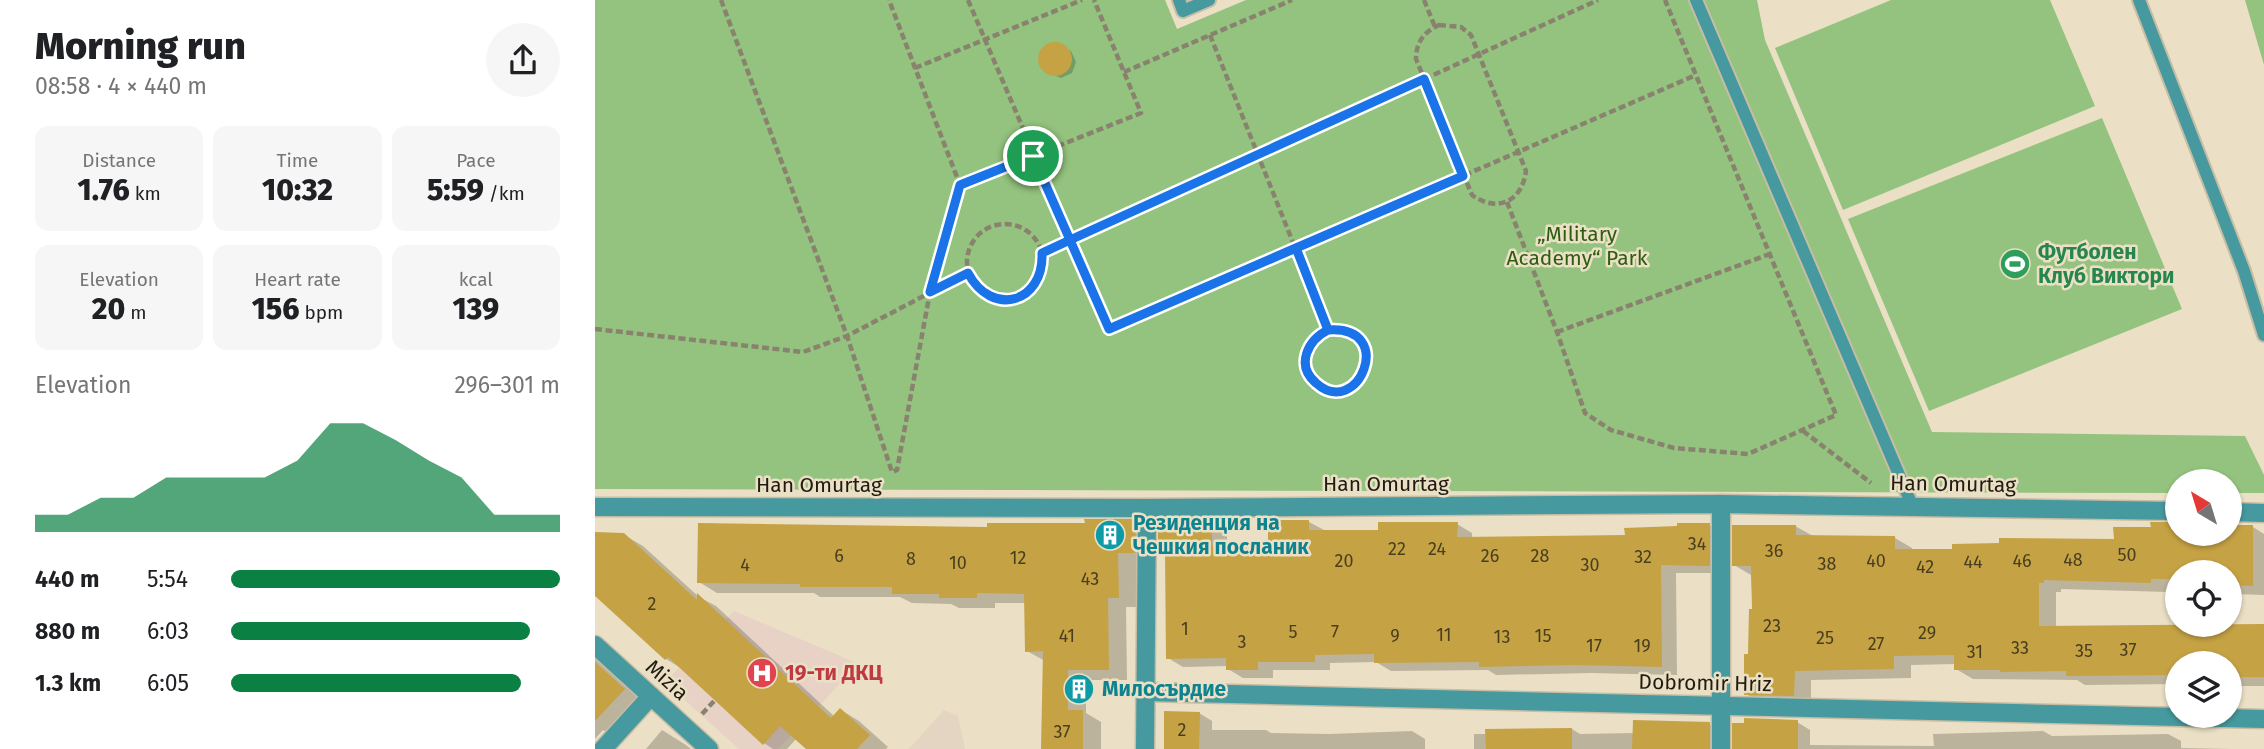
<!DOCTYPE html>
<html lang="en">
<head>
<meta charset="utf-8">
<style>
  body { margin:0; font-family:"Fira Sans",sans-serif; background:#f6f6f6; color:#202124; height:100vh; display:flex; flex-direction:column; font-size:26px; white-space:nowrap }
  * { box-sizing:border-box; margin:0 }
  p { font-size:23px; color:#757577 }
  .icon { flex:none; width:38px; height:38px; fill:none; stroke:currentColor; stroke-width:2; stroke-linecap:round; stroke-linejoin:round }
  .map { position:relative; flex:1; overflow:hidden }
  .drawer { display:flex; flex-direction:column; background:#fff; width:595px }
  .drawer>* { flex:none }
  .needle { width:46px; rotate:322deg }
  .controls { position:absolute; left:1570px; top:469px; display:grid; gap:14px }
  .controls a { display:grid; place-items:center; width:77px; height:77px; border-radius:50%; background:#fff; box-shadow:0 2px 5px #0004; font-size:35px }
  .pin { position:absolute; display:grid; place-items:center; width:60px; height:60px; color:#fff; margin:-30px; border:4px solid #fff; border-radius:50%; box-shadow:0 2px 7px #0007 }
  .round { display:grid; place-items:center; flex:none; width:74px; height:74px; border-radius:37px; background:#f6f6f6 }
  .overview { display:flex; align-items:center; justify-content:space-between; height:119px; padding:0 35px }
  h1 { font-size:38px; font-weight:800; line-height:52px }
  .metrics { display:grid; grid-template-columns:repeat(3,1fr); gap:10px; height:119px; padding:7px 35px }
  .metrics div { display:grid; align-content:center; border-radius:14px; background:#f6f6f6; text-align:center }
  .metrics b { font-size:30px; font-weight:800 }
  .metrics small { font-size:19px; font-weight:400 }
  .metrics p { font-size:19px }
  .chart { height:196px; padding:14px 35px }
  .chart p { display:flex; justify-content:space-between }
  .chart svg { width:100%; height:126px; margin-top:7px; fill:#0b8043; opacity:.7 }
  ul { padding:0 35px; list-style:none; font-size:23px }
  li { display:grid; grid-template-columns:112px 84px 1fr; align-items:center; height:52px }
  li i { height:18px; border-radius:9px; background:#0b8043 }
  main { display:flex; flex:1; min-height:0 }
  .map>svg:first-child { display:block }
  .education { fill:#e4d4c2 }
  .medical { fill:#e7d2c5 }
  .green { fill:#93c37e }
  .shadow { fill:#0003 }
  .building { fill:#c5a244 }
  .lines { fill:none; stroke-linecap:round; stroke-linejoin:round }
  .lane-casing { stroke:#c6bda5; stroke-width:16 }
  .street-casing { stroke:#c6bda5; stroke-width:21 }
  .path { stroke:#89826f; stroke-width:4.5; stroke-dasharray:7 3.5; stroke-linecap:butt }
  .lane { stroke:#46999e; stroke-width:12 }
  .street { stroke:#46999e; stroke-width:18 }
  .route-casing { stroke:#fff; stroke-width:14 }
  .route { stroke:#1a73e8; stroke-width:9 }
  .labels { text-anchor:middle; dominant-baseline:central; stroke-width:5; stroke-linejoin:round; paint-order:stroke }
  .number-label { font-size:18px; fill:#493e1e }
  .park-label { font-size:21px; fill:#2d5e10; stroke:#ebe0c5 }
  .leisure-label { font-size:21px; font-weight:bold; fill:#27864d; stroke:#ebe0c5; text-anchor:start }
  .street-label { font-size:21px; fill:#201c12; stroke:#ebe0c5 }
  .culture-label { font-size:21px; font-weight:bold; fill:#0d838f; stroke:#ebe0c5; text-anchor:start }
  .health-label { font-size:21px; font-weight:bold; fill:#be3a42; stroke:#ebe0c5; text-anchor:start }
</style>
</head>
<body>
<main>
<section class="drawer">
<div class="overview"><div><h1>Morning run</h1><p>08:58 · 4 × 440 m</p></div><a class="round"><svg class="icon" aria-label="share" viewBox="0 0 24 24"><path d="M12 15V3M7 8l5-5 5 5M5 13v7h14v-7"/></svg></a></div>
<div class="metrics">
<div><p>Distance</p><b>1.76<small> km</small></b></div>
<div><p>Time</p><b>10:32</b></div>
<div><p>Pace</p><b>5:59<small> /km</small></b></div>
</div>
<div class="metrics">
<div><p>Elevation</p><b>20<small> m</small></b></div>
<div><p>Heart rate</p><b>156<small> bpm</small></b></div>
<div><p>kcal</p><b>139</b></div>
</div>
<div class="chart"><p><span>Elevation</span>296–301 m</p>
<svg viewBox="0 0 160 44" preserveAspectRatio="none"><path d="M0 44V38L10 38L20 32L30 32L40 25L50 25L60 25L70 25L80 19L90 6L100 6L110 12L120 19L130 25L140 38L150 38L160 38V44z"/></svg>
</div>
<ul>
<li><b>440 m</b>5:54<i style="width:100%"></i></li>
<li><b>880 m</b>6:03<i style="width:91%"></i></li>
<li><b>1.3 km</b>6:05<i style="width:88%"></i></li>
</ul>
</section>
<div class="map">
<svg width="1669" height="749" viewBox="0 0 1669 749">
  <rect width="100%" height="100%" fill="#ebe0c5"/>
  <!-- education -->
  <polygon class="education" points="349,710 363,716 370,749 314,749"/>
  <!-- medical -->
  <polygon class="medical" points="139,611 264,664 183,749 144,749 70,682"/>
  <!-- green -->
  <g class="green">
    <polygon points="0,0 570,0 582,29 651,0 1162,0 1170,40 1337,432 1650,436 1669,475 1669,493 1635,493 1634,481 1582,481 1582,493 0,489"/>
    <polygon points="1296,0 1455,0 1500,106 1248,210 1180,48"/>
    <polygon points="1650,0 1669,0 1669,65"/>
    <polygon points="1507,118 1587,309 1334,411 1253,219"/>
  </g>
  <!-- shadow -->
  <g class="shadow">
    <polygon points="459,44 476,51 481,62 477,73 466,78 449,71 444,60 448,49"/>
    <polygon points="540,521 558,532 558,562 541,562 541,607 531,607 532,680 491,680 491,713 506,722 506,749 448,749 450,661 432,651 431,603 400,603 400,608 364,608 356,604 317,603 305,597 225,597 219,593 122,593 104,582 394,528"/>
    <polygon points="617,521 632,530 632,548 675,548 714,522 729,530 785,532 862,524 877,533 877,539 1031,537 1114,525 1130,534 1130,573 1081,573 1082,675 996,673 901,675 893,670 796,671 781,662 735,663 735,670 678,670 678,678 648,678 633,669 633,666 588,667 573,658 572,555 565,551"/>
    <polygon points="1582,524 1582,534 1634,534 1658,527 1669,534 1669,595 1639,594 1634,591 1634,572 1582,572 1582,588 1573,588 1573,592 1466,589 1466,592 1461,592 1461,628 1669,626 1669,686 1639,686 1634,684 1634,663 1582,663 1582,684 1490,685 1482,680 1378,679 1361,669 1361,664 1316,665 1316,678 1216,680 1216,705 1168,704 1151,694 1158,611 1156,575 1139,565 1200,526 1218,536 1300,538 1317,548 1317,551 1520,541"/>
    <polygon points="0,534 29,535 48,546 104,597 121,606 240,717 246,710 264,721 293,747 291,749 213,749 202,738 192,749 178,749 169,743 89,670 71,659 0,593"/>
    <polygon points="0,655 53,704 22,738 8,730 0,739"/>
    <polygon points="604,713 617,721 617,730 671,730 676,733 734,734 817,731 830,739 830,749 571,749"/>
    <polygon points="1202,722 1215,730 1215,745 1339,746 1338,734 1448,731 1457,736 1573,734 1586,741 1586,748 1637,749 1138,749"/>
    <polygon points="1114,724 1127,732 1128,749 879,749 879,734 932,734 932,730 977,729 985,734 1039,733"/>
    <polygon points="67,730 91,745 96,749 51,749"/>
  </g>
  <!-- building -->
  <g class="building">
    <circle cx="460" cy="59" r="17"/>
    <polygon points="489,519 541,519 540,553 523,553 524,598 513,598 514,670 473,670 473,710 488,710 488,749 446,749 448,651 430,652 429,594 382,593 382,598 344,598 344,594 297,594 297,587 205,587 205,584 102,583 103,523 392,527 392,523 490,523"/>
    <polygon points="563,519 617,519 617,546 673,546 673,520 714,520 714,530 783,530 783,522 863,522 862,537 1030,535 1029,528 1082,526 1082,523 1115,523 1115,566 1066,565 1067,667 979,665 884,667 884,662 779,663 779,654 720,655 720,662 663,662 663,670 631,670 631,658 571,659 570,552 563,552"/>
    <polygon points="1555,522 1582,522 1582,534 1634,534 1634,525 1658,525 1658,586 1634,585 1634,572 1582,572 1582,579 1556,579 1556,583 1449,580 1449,583 1444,583 1444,626 1669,624 1669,677 1634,677 1634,663 1582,663 1582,675 1471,676 1471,671 1405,672 1405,670 1359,670 1359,655 1299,656 1299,669 1200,671 1199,696 1149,695 1149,654 1153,654 1154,609 1157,609 1156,566 1137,566 1137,525 1201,525 1201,535 1300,536 1300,549 1357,549 1357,544 1404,543 1404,538 1519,539 1518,527 1556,527"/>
    <polygon points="0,532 29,533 102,600 102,593 236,718 245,708 275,735 262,749 211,749 185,726 168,745 73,657 70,660 0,596"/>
    <polygon points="0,662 30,689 0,721"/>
    <polygon points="569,711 605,712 604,749 569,749"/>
    <polygon points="1149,718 1203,720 1203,749 1137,749 1137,723 1149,723"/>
    <polygon points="1038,720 1115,722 1115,749 1037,749"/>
    <polygon points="977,728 977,749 891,749 890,729"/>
  </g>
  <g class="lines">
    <!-- lane casing -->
    <g class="lane-casing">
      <g id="lane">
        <polyline points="584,0 588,11 614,0"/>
        <polyline points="1101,0 1317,505"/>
        <polyline points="1544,0 1649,271 1669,335"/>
      </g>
    </g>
    <!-- street casing -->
    <g class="street-casing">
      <g id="street">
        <polyline points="0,507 552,508 1126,504 1582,511"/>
        <polyline points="1634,512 1669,513"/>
        <polyline points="0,645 114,749"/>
        <polyline points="551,692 1669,719"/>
        <polyline points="8,749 56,696"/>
        <polyline points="550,749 552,508"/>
        <polyline points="1126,749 1126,504"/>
      </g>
    </g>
    <!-- path -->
    <g class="path">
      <polyline points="126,0 252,336 297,472 302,470 335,292 365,185 294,0"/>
      <polyline points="373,0 514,329 1101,75"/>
      <polyline points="829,0 840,27"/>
      <path d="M 844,25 L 866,27 L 876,35 L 931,171 C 927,202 902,213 877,195 L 821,59 C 821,42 829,32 844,25 Z"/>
      <polyline points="615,35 733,330"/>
      <polyline points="320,68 487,0"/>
      <polyline points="529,72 697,0"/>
      <polyline points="365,185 546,113 499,0"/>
      <polyline points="912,202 962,332 990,413 1016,430 1079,448 1153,454 1241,415 1070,0"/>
      <circle cx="410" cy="262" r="38"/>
      <polyline points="447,253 1003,0"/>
      <polyline points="0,329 208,352 252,336 373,273"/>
      <circle cx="741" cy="360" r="31"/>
      <polyline points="962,332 1175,254"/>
      <polyline points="1208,431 1276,483"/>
      <polyline points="107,714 120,700"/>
    </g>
    <!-- lane -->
    <use href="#lane" class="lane"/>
    <!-- street -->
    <use href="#street" class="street"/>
  </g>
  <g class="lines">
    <!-- route casing -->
    <g class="route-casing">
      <path id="route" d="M 438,156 L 365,185 L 335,292 L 373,273 C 397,318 449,303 447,253 L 475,240 L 514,329 L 701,248 L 733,330 C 713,340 700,365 721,383 C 763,421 803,325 733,330 L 701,248 L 868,176 L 829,79 L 475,240 L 438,156"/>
    </g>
    <!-- route -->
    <use href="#route" class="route"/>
  </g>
  <!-- icons -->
  <defs>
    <g id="stadium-disc" transform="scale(1.575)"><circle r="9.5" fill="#2e9e5b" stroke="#ebe0c5"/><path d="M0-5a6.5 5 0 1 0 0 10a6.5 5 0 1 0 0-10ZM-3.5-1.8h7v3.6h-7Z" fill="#fff"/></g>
    <g id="building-disc" transform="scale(1.575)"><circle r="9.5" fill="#0f9aa8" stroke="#ebe0c5"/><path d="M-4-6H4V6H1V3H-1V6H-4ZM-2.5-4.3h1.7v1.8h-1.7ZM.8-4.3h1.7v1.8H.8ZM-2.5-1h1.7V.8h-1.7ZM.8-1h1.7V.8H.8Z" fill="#fff"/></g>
    <g id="hospital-disc" transform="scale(1.575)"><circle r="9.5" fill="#e0444e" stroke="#ebe0c5"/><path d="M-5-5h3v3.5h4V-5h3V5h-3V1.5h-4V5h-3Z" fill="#fff"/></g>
  </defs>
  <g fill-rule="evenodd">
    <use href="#stadium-disc" x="1420" y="264"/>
    <use href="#building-disc" x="515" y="535"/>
    <use href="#hospital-disc" x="167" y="673"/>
    <use href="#building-disc" x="484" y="689"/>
  </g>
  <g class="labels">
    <!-- number labels -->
    <g class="number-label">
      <text x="1102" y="544">34</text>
      <text x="802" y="549">22</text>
      <text x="842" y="549">24</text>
      <text x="1179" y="551">36</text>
      <text x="1532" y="555">50</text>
      <text x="244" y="556">6</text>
      <text x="895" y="556">26</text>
      <text x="945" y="556">28</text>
      <text x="1048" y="557">32</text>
      <text x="423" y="558">12</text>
      <text x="316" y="559">8</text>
      <text x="1478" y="560">48</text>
      <text x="749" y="561">20</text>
      <text x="1281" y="561">40</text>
      <text x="1427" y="561">46</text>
      <text x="1378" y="562">44</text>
      <text x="363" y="563">10</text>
      <text x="1232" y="564">38</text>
      <text x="150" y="565">4</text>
      <text x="995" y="565">30</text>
      <text x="1330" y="567">42</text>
      <text x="495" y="579">43</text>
      <text x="57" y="604">2</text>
      <text x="1177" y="626">23</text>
      <text x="590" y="629">1</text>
      <text x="698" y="632">5</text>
      <text x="740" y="632">7</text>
      <text x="1332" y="633">29</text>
      <text x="849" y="635">11</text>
      <text x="472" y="636">41</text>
      <text x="800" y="636">9</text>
      <text x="948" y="636">15</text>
      <text x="907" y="637">13</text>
      <text x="1230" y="638">25</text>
      <text x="647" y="642">3</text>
      <text x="1281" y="644">27</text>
      <text x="999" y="646">17</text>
      <text x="1047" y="646">19</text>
      <text x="1425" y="648">33</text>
      <text x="1533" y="650">37</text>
      <text x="1489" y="651">35</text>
      <text x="1380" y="652">31</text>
      <text x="587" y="730">2</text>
      <text x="467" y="732">37</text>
    </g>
    <!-- park labels -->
    <g class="park-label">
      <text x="982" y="234">„Military<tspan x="982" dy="24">Academy“ Park</tspan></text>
    </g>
    <!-- leisure labels -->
    <g class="leisure-label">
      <text x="1443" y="252">Футболен<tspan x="1443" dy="24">Клуб Виктори</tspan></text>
    </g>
    <!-- street labels -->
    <g class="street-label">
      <text x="791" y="484">Han Omurtag</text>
      <text transform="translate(1358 484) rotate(1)">Han Omurtag</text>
      <text x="224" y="485">Han Omurtag</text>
      <text transform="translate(72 680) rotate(42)">Mizia</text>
      <text transform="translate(1110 683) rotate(1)">Dobromir Hriz</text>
    </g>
    <!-- culture labels -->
    <g class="culture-label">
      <text x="538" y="523">Резиденция на<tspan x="538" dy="24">Чешкия посланик</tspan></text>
      <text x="507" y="689">Милосърдие</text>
    </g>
    <!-- health labels -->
    <g class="health-label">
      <text x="190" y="673">19-ти ДКЦ</text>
    </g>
  </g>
</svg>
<div class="controls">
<a><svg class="needle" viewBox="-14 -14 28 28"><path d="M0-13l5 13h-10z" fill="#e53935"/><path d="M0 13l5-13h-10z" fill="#757577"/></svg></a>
<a><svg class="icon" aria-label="locate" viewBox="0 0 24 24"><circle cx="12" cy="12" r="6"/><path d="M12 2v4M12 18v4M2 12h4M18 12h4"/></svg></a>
<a><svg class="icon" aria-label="layers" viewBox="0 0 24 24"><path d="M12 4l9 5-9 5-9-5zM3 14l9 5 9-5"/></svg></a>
</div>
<div class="pin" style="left:438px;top:156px;background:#1e9e55"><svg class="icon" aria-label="arrive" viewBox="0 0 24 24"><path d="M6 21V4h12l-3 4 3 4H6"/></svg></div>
</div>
</main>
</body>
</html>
